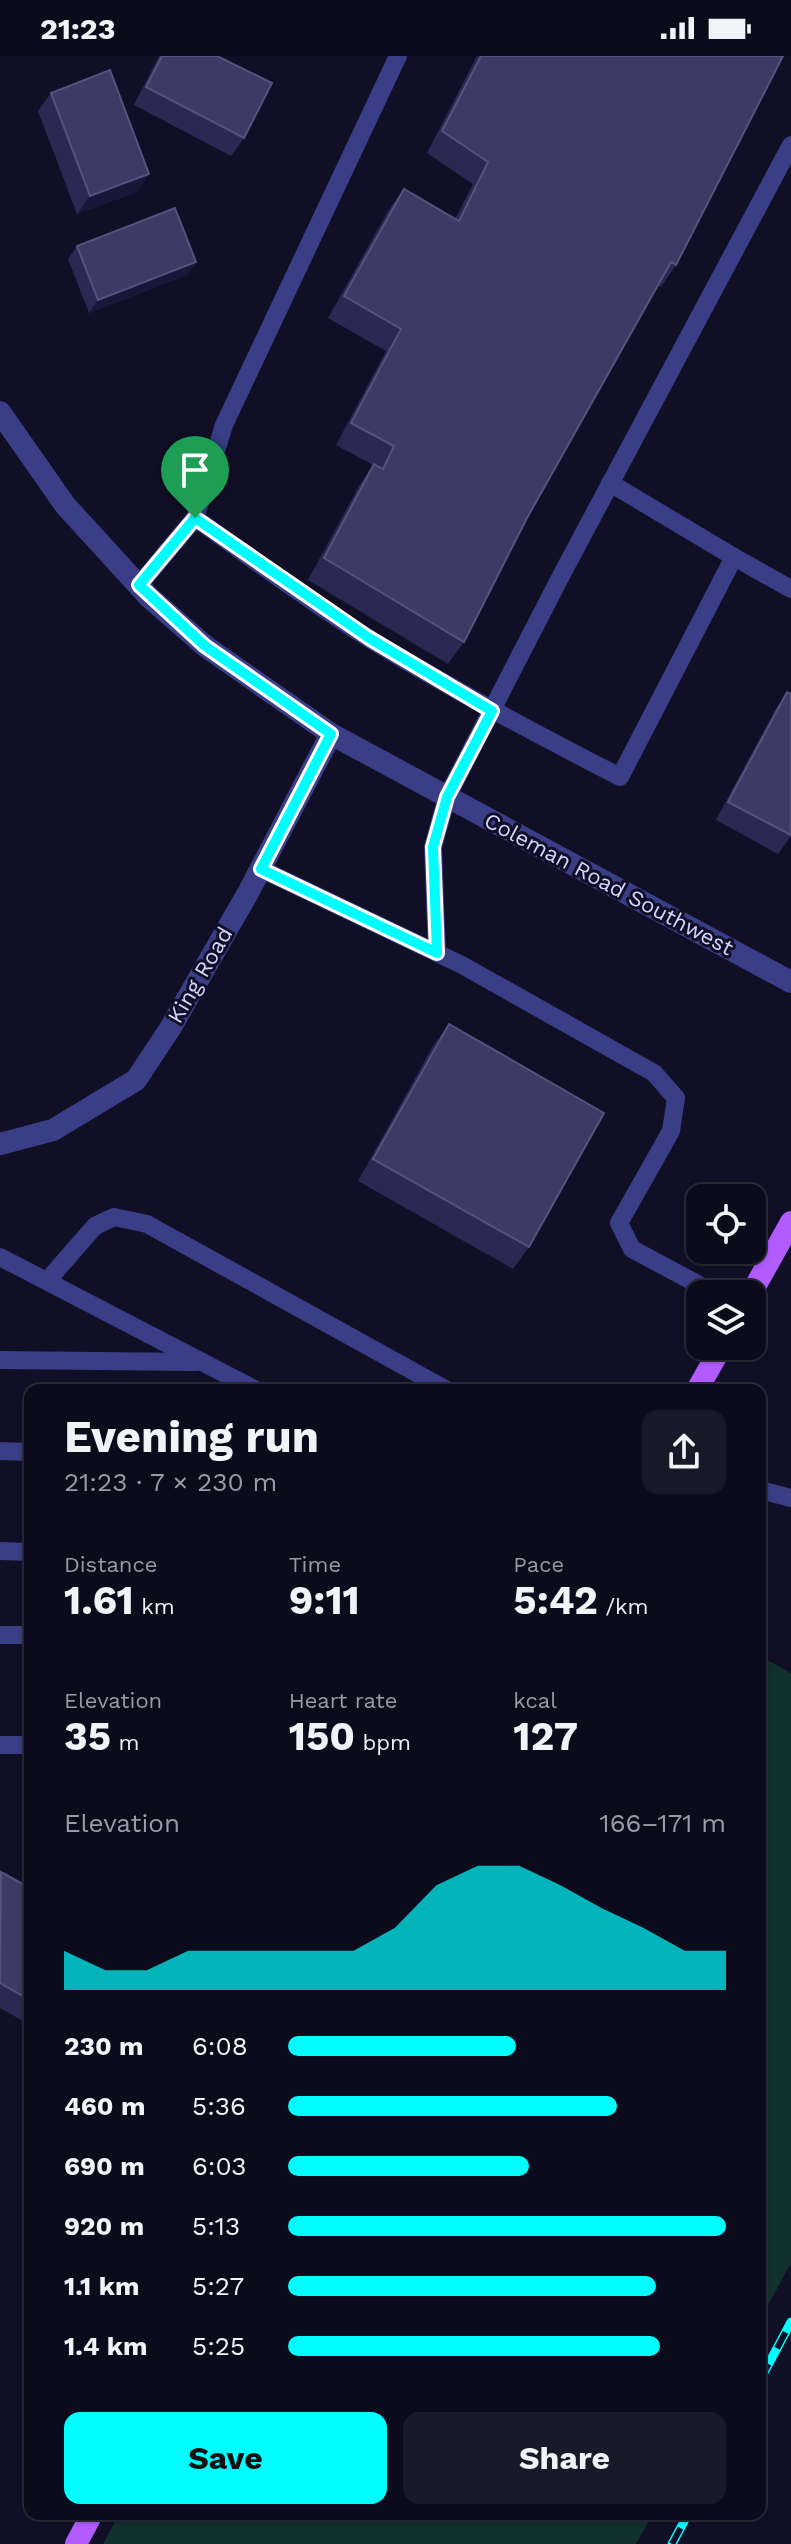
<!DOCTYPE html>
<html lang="en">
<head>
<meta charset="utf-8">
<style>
  body { margin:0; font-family:"Work Sans",sans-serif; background:#1a1929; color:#f1f3f6; height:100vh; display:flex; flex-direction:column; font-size:30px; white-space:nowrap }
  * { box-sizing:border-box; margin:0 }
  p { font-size:26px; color:#9a9ba3 }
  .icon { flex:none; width:44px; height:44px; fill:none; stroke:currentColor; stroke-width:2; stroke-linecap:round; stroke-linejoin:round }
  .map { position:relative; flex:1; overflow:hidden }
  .drawer { position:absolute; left:24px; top:1328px; width:742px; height:1136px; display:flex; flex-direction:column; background:#0c0b1c; border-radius:16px; box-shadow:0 2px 6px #0004,0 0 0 2px #2c2b3b }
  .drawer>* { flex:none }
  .tools { position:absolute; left:686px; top:1128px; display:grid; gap:16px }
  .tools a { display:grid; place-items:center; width:80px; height:80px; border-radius:16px; background:#0c0b1c; box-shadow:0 2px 6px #0004,0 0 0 2px #2c2b3b; font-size:40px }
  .pin { position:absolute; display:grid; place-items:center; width:68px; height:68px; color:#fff; margin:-82px -34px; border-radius:50% 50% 50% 0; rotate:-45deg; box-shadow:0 0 8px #0007 }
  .pin .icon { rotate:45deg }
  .round { display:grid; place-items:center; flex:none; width:84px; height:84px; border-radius:16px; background:#1a1929 }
  .headline { display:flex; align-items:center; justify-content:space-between; height:136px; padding:0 40px }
  h1 { font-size:44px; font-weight:700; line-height:60px }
  .stats { display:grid; grid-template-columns:repeat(3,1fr); gap:12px; height:136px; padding:8px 40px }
  .stats div { display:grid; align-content:center }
  .stats b { font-size:40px; font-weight:700 }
  .stats small { font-size:22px; font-weight:400 }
  .stats p { font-size:22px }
  .chart { height:224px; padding:16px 40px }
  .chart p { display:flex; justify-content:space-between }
  .chart svg { width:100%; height:144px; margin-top:8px; fill:#00feff; opacity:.7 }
  .cta { display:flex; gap:16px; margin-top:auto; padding:16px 40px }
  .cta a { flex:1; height:92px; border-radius:16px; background:#00feff; color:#111; font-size:32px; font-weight:700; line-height:92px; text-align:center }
  .cta a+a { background:#1a1929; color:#f1f3f6 }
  ul { padding:0 40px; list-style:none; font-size:26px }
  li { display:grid; grid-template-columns:128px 96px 1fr; align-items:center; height:60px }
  li i { height:20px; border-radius:10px; background:#00feff }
  .status { display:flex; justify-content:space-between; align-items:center; height:56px; padding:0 40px; background:#0c0b1c; direction:ltr }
  .status svg { height:22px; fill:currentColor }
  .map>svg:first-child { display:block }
  .green { fill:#12302c }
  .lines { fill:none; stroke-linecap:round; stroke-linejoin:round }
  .service { stroke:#393e86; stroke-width:18 }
  .tertiary { stroke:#393e86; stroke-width:22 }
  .primary { stroke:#b25bff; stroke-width:22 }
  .rail-casing { stroke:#00feff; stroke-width:9 }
  .rail { stroke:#100f26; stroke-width:6; stroke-dasharray:18; stroke-linecap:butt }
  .wall { fill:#2c2854 }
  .shaded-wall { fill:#19163a }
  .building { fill:#3e3a66; stroke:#56527e; stroke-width:2 }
  .route-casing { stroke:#fff; stroke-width:16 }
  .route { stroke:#00feff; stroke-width:10 }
  .labels { text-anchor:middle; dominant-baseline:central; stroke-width:6; stroke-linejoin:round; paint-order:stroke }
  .street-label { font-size:22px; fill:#d5d4ff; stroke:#100f26 }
</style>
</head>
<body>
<div class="status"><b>21:23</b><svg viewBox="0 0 49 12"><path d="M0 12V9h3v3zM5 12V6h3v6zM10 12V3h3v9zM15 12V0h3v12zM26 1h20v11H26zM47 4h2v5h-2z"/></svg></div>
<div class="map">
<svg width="791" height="2488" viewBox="0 0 791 2488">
  <rect width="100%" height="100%" fill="#100f26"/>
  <!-- green -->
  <g class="green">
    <polygon points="760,1600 791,1617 791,2207 760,2264"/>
    <polygon points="119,2458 653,2458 636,2488 103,2488"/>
  </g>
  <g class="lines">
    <!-- service -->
    <g class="service">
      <polyline points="610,427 734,501"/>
      <path d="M 195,462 C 253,503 310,546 370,583 C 451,633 535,677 620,721 L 734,501 L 791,533"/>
      <polyline points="139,529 195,462 224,369 398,0"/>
      <polyline points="261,813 462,909 654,1017 676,1042 671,1075 619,1167 632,1193 716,1238"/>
      <polyline points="437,897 433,791 447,741 563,516 791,89"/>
      <polyline points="0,1201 256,1334"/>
      <polyline points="47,1225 95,1170 114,1161 147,1168 447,1334"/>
      <polyline points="0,1304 196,1306"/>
      <polyline points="0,1395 30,1396"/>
      <polyline points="760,1434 791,1442"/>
      <polyline points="0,1495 30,1496"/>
      <polyline points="0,1579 30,1579"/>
      <polyline points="0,1689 30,1689"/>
    </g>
    <!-- tertiary -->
    <g class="tertiary">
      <polyline points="0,356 65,449 149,541 205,590 331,678 791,926"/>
      <polyline points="0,1088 53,1074 136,1024 171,971 249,835 331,678"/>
    </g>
    <!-- primary -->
    <g class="primary">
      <polyline points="751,1238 791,1166"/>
      <polyline points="697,1334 722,1290"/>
      <polyline points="76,2488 92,2458"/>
    </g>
    <!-- rail casing -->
    <g class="rail-casing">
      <g id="rail">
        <polyline points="760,2324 791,2266"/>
        <polyline points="672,2488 688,2458"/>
      </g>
    </g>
    <!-- rail -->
    <use href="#rail" class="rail"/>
  </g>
  <!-- wall -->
  <g class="wall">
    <polygon points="159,0 217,0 244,82 231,100 134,49"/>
    <polygon points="477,0 783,0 676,209 661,231 658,230 527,462 464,586 448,608 308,524 359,430 373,409 336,389 386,295 328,262 388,155 404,133 455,163 473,128 427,97"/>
    <polygon points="51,37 149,118 137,136 77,158 38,55"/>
    <polygon points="77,190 196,206 187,219 89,257 68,203"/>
    <polygon points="787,636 791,780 778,798 716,764 775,654"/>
    <polygon points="449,968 529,1191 513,1213 358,1125 433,990"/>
    <polygon points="0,1816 30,1832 30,1969 0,1952"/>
  </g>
  <!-- shaded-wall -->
  <g class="shaded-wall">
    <polygon points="149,118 137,136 77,158 90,140"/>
    <polygon points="196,206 187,219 89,257 98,244"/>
  </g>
  <!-- building -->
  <g class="building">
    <polygon points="162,0 217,0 272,27 244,82 146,31"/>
    <polygon points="481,0 783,0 676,209 671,206 527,462 464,586 324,502 374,408 383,413 394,390 351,367 401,273 344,240 404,133 459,165 488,106 442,75"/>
    <polygon points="110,14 149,118 90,140 51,37"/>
    <polygon points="175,152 196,206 98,244 77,190"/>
    <polygon points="787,636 791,638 791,779 728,746"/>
    <polygon points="449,968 604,1057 529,1191 373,1103"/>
    <polygon points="1,1816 30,1832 30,1944 0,1927"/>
  </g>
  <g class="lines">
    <!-- route casing -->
    <g class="route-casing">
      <polygon id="route" points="195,462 369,582 492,655 447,741 433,791 437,897 261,813 331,678 205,590 139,529"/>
    </g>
    <!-- route -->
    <use href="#route" class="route"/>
  </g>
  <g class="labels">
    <!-- street labels -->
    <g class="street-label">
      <text transform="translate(609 828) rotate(28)">Coleman Road Southwest</text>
      <text transform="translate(200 919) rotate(-60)">King Road</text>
    </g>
  </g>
</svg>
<div class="tools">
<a><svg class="icon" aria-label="locate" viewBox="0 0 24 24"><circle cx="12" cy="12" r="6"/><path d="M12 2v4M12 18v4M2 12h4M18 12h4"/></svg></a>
<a><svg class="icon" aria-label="layers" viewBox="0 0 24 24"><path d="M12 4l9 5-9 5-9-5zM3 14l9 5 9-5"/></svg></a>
</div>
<div class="pin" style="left:195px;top:462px;background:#1e9e55"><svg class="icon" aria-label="arrive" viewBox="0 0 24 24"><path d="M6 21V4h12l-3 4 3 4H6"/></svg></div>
<section class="drawer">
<div class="headline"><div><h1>Evening run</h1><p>21:23 · 7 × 230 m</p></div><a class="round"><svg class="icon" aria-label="share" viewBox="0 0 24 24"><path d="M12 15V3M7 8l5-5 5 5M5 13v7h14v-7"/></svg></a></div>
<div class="stats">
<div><p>Distance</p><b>1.61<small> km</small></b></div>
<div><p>Time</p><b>9:11</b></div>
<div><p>Pace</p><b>5:42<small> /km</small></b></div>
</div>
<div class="stats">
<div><p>Elevation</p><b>35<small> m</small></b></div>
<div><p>Heart rate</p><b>150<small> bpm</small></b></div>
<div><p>kcal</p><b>127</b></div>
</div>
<div class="chart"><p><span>Elevation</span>166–171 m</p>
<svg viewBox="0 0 160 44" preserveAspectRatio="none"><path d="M0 44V32L10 38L20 38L30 32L40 32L50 32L60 32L70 32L80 25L90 12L100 6L110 6L120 12L130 19L140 25L150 32L160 32V44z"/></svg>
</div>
<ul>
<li><b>230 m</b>6:08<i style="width:52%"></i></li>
<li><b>460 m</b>5:36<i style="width:75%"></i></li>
<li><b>690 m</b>6:03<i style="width:55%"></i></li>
<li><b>920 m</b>5:13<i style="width:100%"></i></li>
<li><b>1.1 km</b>5:27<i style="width:84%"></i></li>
<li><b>1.4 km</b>5:25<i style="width:85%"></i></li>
</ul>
<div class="cta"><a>Save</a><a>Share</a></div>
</section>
</div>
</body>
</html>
